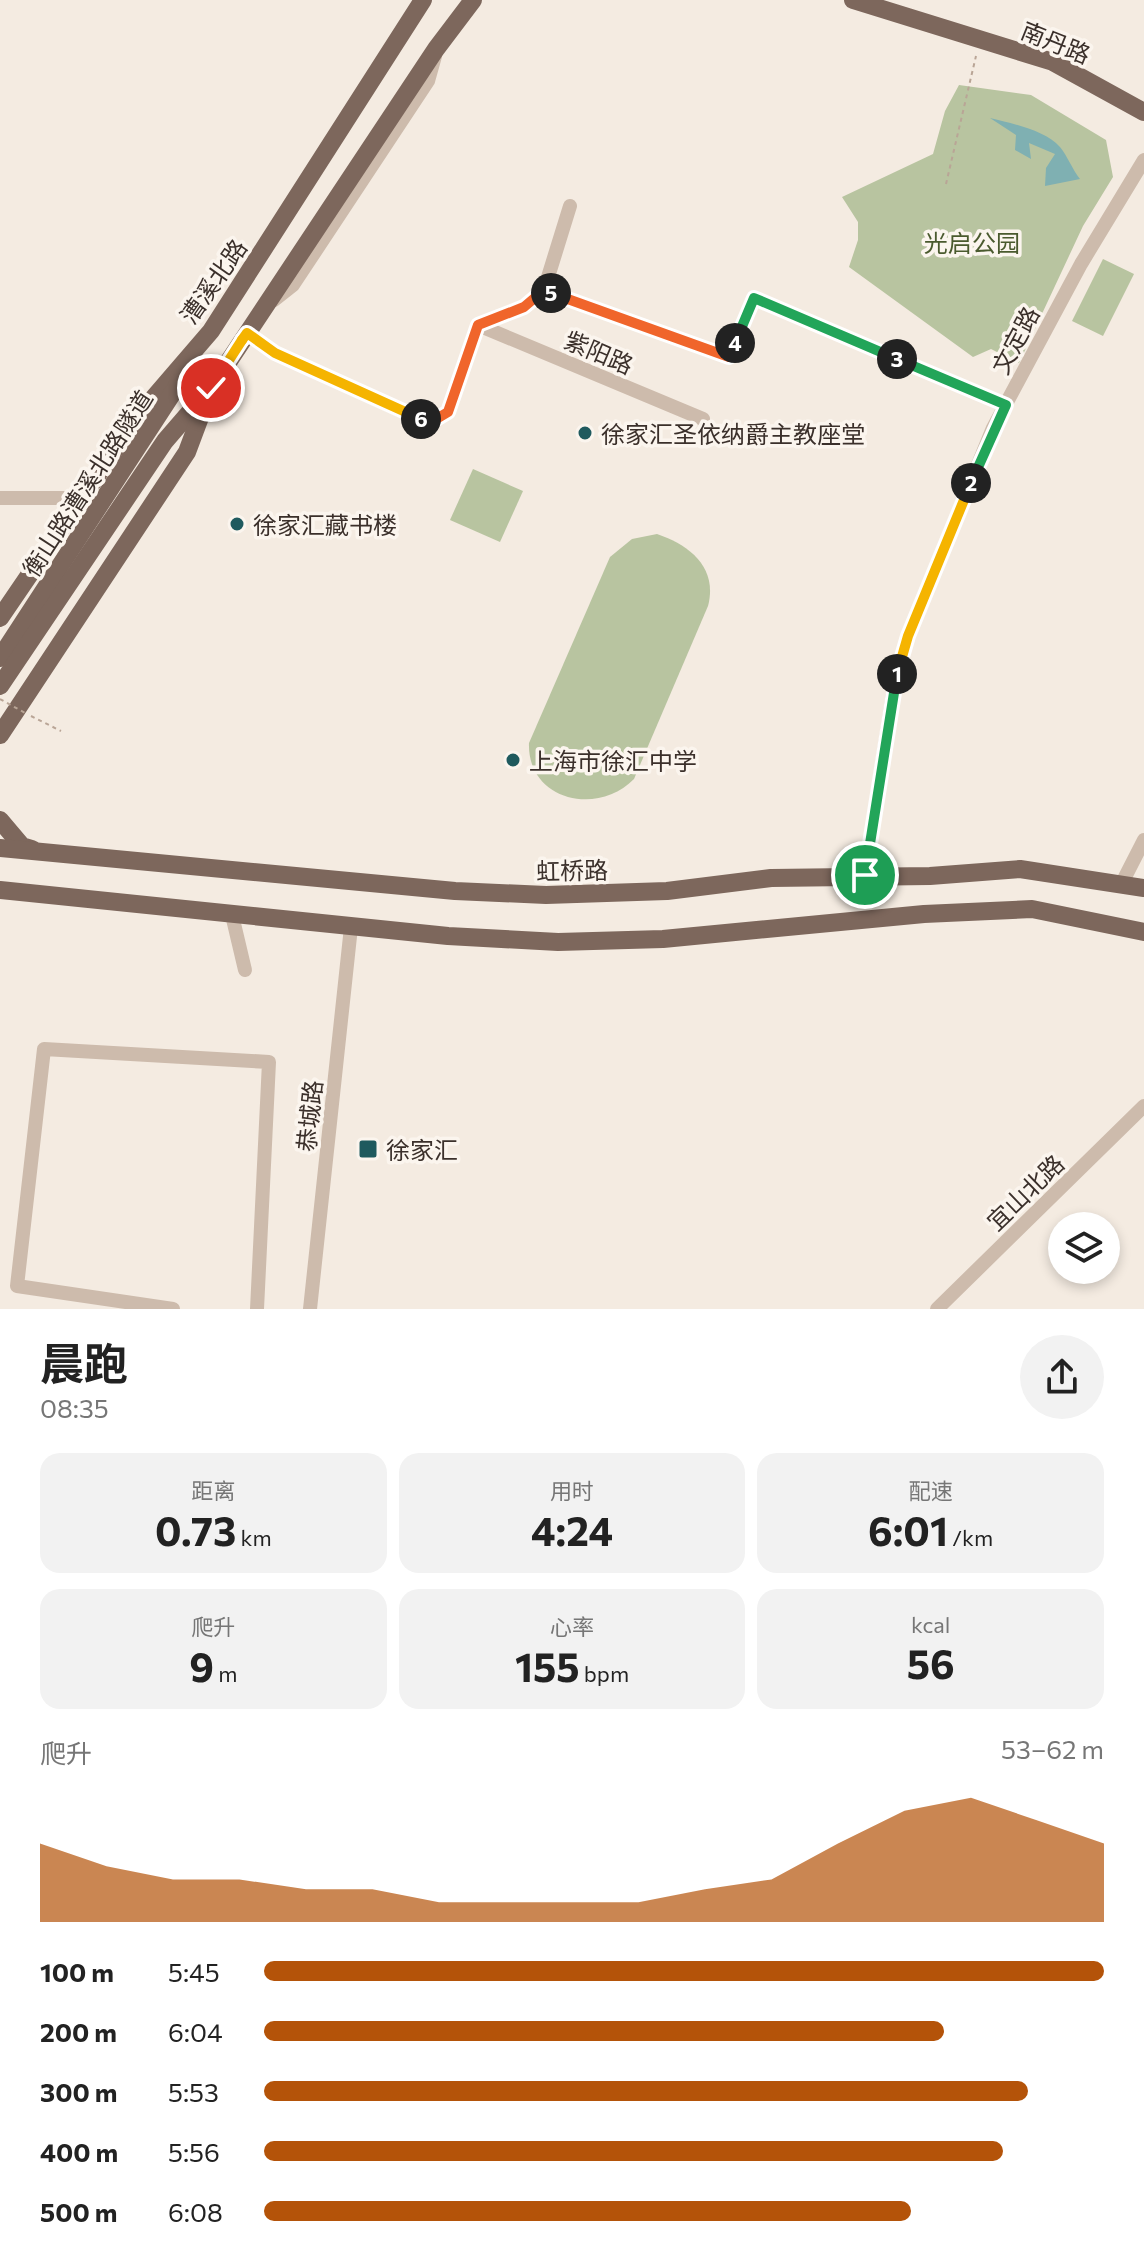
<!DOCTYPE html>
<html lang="zh">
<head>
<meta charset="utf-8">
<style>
  body { margin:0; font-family:Commissioner,"Noto Sans SC",sans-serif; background:#f2f2f2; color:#222; height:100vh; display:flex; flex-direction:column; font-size:30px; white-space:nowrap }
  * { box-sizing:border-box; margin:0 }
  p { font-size:26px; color:#767676 }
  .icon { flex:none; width:44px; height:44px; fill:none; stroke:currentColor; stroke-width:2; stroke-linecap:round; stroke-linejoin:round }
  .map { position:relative; height:1309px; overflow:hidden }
  .sheet { display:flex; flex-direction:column; background:#fff; flex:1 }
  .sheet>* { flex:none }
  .tools { position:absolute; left:1048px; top:1212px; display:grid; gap:16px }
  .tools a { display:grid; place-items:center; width:72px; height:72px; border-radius:50%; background:#fff; box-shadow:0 4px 12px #0003; font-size:40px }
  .pin { position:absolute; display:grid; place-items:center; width:68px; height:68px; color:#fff; margin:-34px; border:4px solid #fff; border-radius:50%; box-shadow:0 2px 8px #0007 }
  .km { position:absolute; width:40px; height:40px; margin:-20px; border-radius:50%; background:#222; color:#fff; font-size:22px; line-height:40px; text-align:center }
  .round { display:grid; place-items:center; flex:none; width:84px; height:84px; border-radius:42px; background:#f2f2f2 }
  .overview { display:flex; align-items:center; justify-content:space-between; height:136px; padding:0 40px }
  h1 { font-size:44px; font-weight:700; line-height:60px }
  .figures { display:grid; grid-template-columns:repeat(3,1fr); gap:12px; height:136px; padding:8px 40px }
  .figures div { display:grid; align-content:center; border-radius:20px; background:#f2f2f2; text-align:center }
  .figures b { font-size:40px; font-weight:700 }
  .figures small { font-size:22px; font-weight:400 }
  .figures p { font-size:22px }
  .chart { height:224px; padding:16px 40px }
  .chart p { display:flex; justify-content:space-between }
  .chart svg { width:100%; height:144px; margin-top:8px; fill:#b45309; opacity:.7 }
  ul { padding:0 40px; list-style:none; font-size:26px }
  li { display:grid; grid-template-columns:128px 96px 1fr; align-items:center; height:60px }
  li i { height:20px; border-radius:10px; background:#b45309 }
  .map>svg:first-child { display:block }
  .green { fill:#b8c4a0 }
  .water { fill:#7fb0b2 }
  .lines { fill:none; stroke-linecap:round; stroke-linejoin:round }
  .path { stroke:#b9a596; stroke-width:2; stroke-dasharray:4 4; stroke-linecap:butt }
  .minor { stroke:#cdbbac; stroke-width:14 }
  .major { stroke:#7d675c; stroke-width:18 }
  .path-bridge { stroke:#b9a596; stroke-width:2; stroke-dasharray:4 4; stroke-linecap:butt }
  .split-1-casing { stroke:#fff; stroke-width:16 }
  .split-2-casing { stroke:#fff; stroke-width:16 }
  .split-3-casing { stroke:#fff; stroke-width:16 }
  .split-4-casing { stroke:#fff; stroke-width:16 }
  .split-5-casing { stroke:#fff; stroke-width:16 }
  .split-6-casing { stroke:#fff; stroke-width:16 }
  .split-7-casing { stroke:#fff; stroke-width:16 }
  .split-8-casing { stroke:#fff; stroke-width:16 }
  .split-1 { stroke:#22a559; stroke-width:10 }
  .split-2 { stroke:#f5b400; stroke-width:10 }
  .split-3 { stroke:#22a559; stroke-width:10 }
  .split-4 { stroke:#22a559; stroke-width:10 }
  .split-5 { stroke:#f0652b; stroke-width:10 }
  .split-6 { stroke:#f0652b; stroke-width:10 }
  .split-7 { stroke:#f5b400; stroke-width:10 }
  .split-8 { stroke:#f5b400; stroke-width:10 }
  .poi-dot { fill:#1f5a5e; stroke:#fbf5ee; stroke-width:3 }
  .labels { text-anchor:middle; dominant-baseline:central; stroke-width:7; stroke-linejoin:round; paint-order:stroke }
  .street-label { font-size:24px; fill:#3b302b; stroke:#fbf5ee }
  .park-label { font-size:24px; fill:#4a5a2e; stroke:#fbf5ee }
  .poi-label { font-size:24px; fill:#3b302b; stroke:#fbf5ee; text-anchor:start }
</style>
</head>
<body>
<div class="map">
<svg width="1144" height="1309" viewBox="0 0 1144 1309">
  <rect width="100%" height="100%" fill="#f4ebe1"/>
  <!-- green -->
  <g class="green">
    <polygon points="959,85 1031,95 1106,140 1113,177 1083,226 1019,363 991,349 973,357 849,267 858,240 858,222 842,197 933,154 945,111"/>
    <polygon points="1103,259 1134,274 1103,336 1072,321"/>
    <polygon points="473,469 523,491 500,542 450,520"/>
    <path d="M 657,534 C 690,545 718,568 708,606 L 634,779 C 597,817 527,800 529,743 L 610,557 L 632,539 Z"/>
  </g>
  <!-- water -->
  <path class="water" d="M 990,118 C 1010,123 1045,130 1060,147 C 1068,157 1072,169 1080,179 L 1045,186 L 1046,168 L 1055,154 L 1029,143 L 1031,159 L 1015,150 L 1016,135 Z"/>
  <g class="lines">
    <!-- path -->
    <g class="path">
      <polyline points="946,184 976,56"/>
      <polyline points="31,716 61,731"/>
    </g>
    <!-- minor -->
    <g class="minor">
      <polyline points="544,290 729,357 754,298 1006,405"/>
      <polyline points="274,300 293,285 428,81 435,56"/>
      <polyline points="478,325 703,419"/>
      <polyline points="478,325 524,307 544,290 570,206"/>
      <polyline points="247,333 275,353 415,417 433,421 448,412 478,325"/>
      <polyline points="0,498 79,498"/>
      <polyline points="865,875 895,681 908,636 993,428 1081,264 1144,160"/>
      <polyline points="1122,883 1144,840"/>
      <polyline points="232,915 245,970"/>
      <polyline points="173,1309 17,1286 44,1049 269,1062 257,1309"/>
      <polyline points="310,1309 351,927"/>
      <polyline points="937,1309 1144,1106"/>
    </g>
    <!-- major -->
    <g class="major">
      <polyline points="853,0 1053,62 1144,112"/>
      <polyline points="0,618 137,417 211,331 423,0"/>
      <polyline points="0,658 189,368"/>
      <polyline points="0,686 165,441 203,397"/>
      <polyline points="0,735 187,452 211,388 436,49 473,0"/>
      <polyline points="0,820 22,846 32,849"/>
      <polyline points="0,848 455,891 546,895 667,891 771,878 930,876 1020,869 1144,888"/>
      <polyline points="0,890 448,936 558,942 663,939 924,914 1032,909 1144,932"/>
    </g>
    <!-- path-bridge -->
    <polyline class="path-bridge" points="0,699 27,714"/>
  </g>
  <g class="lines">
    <!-- split-1 casing -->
    <g class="split-1-casing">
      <polyline id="split-1" points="865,875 897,674"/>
    </g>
    <!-- split-2 casing -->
    <g class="split-2-casing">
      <polyline id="split-2" points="897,674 908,636 971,483"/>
    </g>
    <!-- split-3 casing -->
    <g class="split-3-casing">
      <polyline id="split-3" points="897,359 1006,405 971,483"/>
    </g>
    <!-- split-4 casing -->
    <g class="split-4-casing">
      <polyline id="split-4" points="735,343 754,298 897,359"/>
    </g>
    <!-- split-5 casing -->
    <g class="split-5-casing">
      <polyline id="split-5" points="551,293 729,357 735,343"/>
    </g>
    <!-- split-6 casing -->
    <g class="split-6-casing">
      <polyline id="split-6" points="421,419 433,421 448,412 478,325 524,307 544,290 551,293"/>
    </g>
    <!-- split-7 casing -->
    <g class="split-7-casing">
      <polyline id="split-7" points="242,340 247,333 275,353 421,419"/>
    </g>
    <!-- split-8 casing -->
    <g class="split-8-casing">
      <polyline id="split-8" points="211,388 242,340"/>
    </g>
    <!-- split-1 -->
    <use href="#split-1" class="split-1"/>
    <!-- split-2 -->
    <use href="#split-2" class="split-2"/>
    <!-- split-3 -->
    <use href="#split-3" class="split-3"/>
    <!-- split-4 -->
    <use href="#split-4" class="split-4"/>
    <!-- split-5 -->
    <use href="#split-5" class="split-5"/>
    <!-- split-6 -->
    <use href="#split-6" class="split-6"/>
    <!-- split-7 -->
    <use href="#split-7" class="split-7"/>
    <!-- split-8 -->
    <use href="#split-8" class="split-8"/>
  </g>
  <!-- markers -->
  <g class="poi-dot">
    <circle cx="585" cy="433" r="8"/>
    <circle cx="237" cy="524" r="8"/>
    <circle cx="513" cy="760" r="8"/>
    <rect x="358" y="1139" width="20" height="20" rx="4"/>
  </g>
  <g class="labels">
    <!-- street labels -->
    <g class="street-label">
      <text transform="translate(1056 42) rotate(22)">南丹路</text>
      <text transform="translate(213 281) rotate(-55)">漕溪北路</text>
      <text transform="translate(1015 340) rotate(-62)">文定路</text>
      <text transform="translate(599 352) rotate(23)">紫阳路</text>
      <text transform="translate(87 483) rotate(-57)">衡山路漕溪北路隧道</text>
      <text transform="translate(572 870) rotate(-1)">虹桥路</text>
      <text transform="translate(309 1116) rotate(-84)">恭城路</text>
      <text transform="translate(1025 1192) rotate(-44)">宜山北路</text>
    </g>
    <!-- park labels -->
    <g class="park-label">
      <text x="972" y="242">光启公园</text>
    </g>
    <!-- poi labels -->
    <g class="poi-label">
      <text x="601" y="433">徐家汇圣依纳爵主教座堂</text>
      <text x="253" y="524">徐家汇藏书楼</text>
      <text x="529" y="760">上海市徐汇中学</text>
      <text x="386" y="1149">徐家汇</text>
    </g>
  </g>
</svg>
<div class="tools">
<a><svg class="icon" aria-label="layers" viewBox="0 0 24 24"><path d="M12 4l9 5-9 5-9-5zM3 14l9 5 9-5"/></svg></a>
</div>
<div class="pin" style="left:865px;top:875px;background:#1e9e55"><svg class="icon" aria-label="arrive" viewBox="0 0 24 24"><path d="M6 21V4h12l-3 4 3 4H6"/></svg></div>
<div class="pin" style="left:211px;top:388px;background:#d93025"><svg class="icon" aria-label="check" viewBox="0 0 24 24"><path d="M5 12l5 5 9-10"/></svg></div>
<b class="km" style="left:897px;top:674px">1</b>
<b class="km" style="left:971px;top:483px">2</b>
<b class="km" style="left:897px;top:359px">3</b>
<b class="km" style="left:735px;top:343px">4</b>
<b class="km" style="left:551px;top:293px">5</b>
<b class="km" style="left:421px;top:419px">6</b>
</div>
<section class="sheet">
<div class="overview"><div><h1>晨跑</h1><p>08:35</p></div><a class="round"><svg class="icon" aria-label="share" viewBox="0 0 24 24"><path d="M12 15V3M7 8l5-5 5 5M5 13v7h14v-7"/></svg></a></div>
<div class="figures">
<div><p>距离</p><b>0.73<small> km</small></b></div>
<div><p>用时</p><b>4:24</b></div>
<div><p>配速</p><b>6:01<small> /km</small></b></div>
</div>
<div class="figures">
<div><p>爬升</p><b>9<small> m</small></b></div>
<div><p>心率</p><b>155<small> bpm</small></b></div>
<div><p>kcal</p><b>56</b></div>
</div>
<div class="chart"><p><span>爬升</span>53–62 m</p>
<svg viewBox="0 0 160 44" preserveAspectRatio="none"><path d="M0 44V20L10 27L20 31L30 31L40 34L50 34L60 38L70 38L80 38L90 38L100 34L110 31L120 20L130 10L140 6L150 13L160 20V44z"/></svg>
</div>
<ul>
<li><b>100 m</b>5:45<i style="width:100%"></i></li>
<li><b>200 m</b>6:04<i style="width:81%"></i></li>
<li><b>300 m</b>5:53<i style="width:91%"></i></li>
<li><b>400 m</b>5:56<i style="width:88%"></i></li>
<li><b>500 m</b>6:08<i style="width:77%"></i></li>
</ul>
</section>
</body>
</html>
